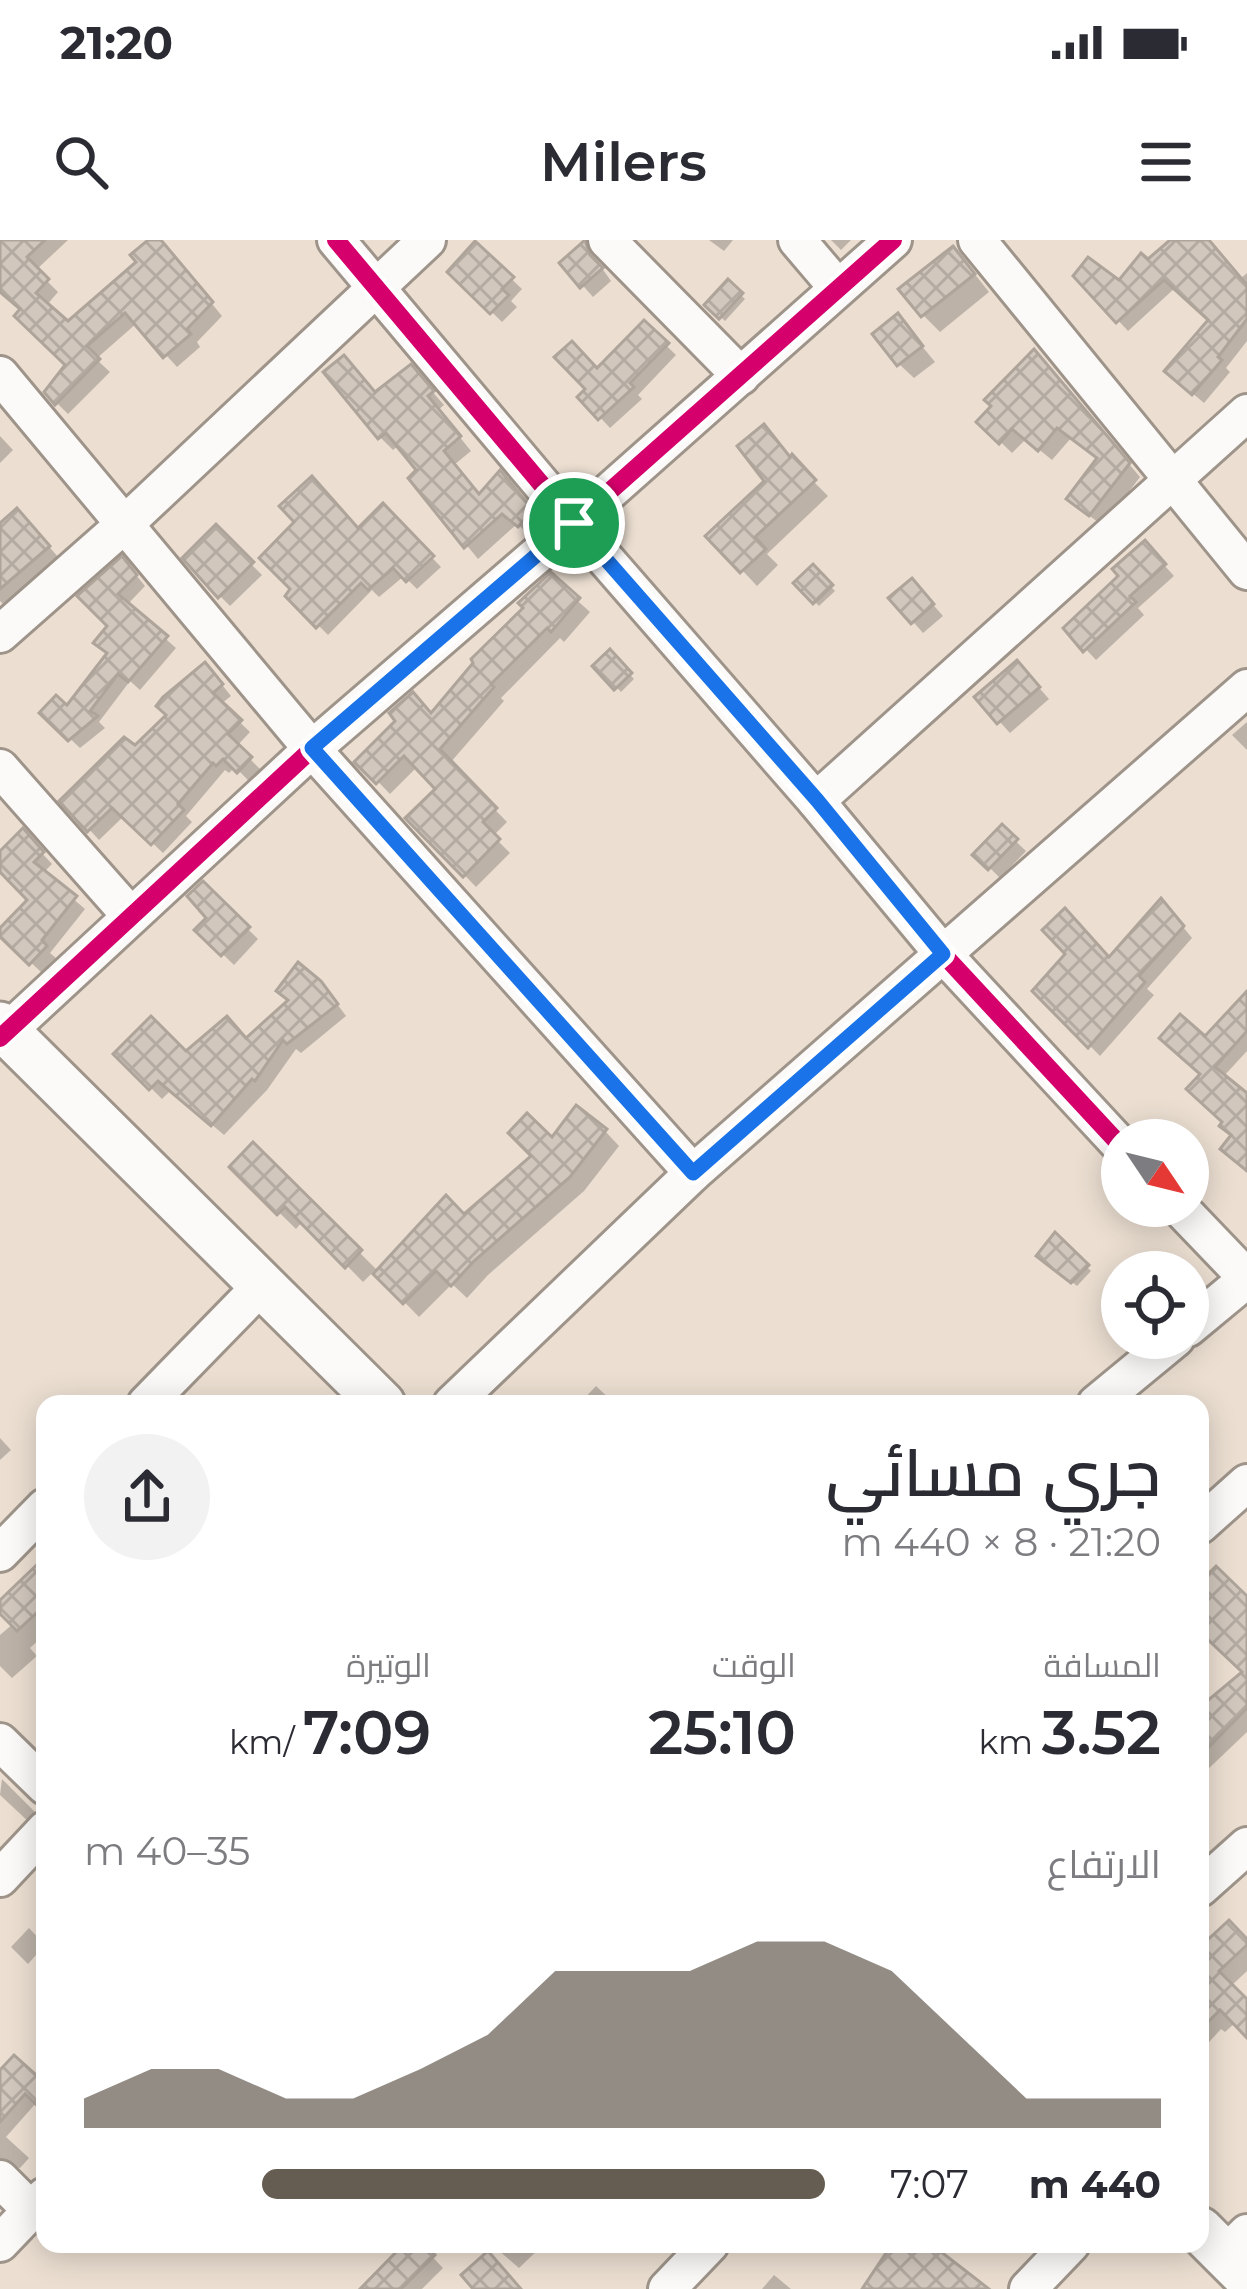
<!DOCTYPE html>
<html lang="ar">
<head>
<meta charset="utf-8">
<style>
  body { margin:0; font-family:Montserrat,Cairo,sans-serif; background:#f2f2f3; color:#2b2b33; direction:rtl; height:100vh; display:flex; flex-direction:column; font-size:45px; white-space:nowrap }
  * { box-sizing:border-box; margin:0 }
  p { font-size:39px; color:#7c7c81 }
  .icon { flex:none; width:66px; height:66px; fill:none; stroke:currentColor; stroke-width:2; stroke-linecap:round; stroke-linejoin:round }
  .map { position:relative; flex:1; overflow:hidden; direction:ltr }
  .panel { position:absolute; left:36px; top:1155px; width:1173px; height:858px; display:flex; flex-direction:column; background:#fff; border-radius:24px; box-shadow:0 6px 30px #0003; direction:rtl }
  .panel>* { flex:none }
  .needle { width:78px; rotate:125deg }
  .buttons { position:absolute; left:1101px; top:879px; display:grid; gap:24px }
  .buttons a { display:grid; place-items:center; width:108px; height:108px; border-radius:50%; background:#fff; box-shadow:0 6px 30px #0003; font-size:60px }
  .pin { position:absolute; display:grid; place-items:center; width:102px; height:102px; color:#fff; margin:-51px; border:6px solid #fff; border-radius:50%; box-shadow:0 3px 12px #0007 }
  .round { display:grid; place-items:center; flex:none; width:126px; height:126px; border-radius:63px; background:#f2f2f3 }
  .head { display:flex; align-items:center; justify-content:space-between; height:204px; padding:0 48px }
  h1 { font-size:66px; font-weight:600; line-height:90px }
  .stats { display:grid; grid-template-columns:repeat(3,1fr); gap:18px; height:204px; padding:12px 48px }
  .stats div { display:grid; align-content:center }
  .stats b { font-size:60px; font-weight:600 }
  .stats small { font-size:33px; font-weight:400 }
  .stats p { font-size:33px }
  .chart { height:336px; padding:24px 48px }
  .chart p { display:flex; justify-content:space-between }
  .chart svg { width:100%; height:216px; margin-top:12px; fill:#655c52; opacity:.7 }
  ul { padding:0 48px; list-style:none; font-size:39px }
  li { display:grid; grid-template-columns:192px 144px 1fr; align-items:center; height:90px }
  li i { height:30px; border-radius:15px; background:#655c52 }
  .status { display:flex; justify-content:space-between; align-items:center; height:84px; padding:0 60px; background:#fff; direction:ltr }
  .status svg { height:33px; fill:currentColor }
  header { display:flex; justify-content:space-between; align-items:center; height:156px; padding:0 48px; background:#fff; font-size:54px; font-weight:600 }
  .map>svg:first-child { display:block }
  .shadow { fill:#0003 }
  .building { fill:url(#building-cross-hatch); stroke:#aea49a; stroke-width:3 }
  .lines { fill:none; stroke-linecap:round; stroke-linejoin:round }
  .minor-casing { stroke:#9e948a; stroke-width:42 }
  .major-casing { stroke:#9e948a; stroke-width:51 }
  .minor { stroke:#fcfaf8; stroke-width:36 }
  .major { stroke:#fcfaf8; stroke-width:45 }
  .cycleway-casing { stroke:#fff; stroke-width:26 }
  .cycleway { stroke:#d6006c; stroke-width:18 }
  .route-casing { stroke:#fff; stroke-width:24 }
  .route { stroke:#1a73e8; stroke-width:15 }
</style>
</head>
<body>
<div class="status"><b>21:20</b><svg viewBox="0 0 49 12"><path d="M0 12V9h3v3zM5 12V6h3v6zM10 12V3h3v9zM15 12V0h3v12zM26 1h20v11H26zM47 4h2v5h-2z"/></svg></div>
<header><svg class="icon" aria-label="menu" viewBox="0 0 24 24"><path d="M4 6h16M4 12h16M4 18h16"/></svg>Milers<svg class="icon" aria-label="search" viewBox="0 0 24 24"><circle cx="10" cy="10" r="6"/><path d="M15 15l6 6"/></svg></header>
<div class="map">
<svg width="1247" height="2049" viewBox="0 0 1247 2049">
  <defs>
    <pattern id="building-cross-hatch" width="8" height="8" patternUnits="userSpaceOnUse" patternTransform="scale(3)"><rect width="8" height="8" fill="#d1c7bd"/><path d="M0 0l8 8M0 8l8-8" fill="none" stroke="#b3aaa1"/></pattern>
  </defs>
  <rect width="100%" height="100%" fill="#ecdfd2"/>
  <!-- shadow -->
  <g class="shadow">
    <polygon points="0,0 68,0 36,30 58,52 46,66 68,85 141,22 153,0 167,9 222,76 197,102 200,107 177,127 137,83 96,119 110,132 68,174 57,163 68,125 23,70 0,49"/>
    <polygon points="709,0 733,0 724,11"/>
    <polygon points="831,0 851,0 841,10"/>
    <polygon points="1174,0 1207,0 1240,39 1247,33 1247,101 1226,128 1230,132 1204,163 1178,141 1211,81 1175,48 1128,91 1102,63"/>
    <polygon points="585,4 611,41 593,57 563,23"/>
    <polygon points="476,5 522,49 511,61 517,67 502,82 451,32"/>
    <polygon points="969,27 989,52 940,92 923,75"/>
    <polygon points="728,43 745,59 725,81 708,65"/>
    <polygon points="898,77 935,122 914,138 899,124"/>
    <polygon points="644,84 676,115 638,155 642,159 610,188 581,157 598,132"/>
    <polygon points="1045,125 1140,237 1103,286 1082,270 1099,219 1071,198 1052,220 1026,199 1012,213 980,182"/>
    <polygon points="423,141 444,165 438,170 471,211 454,225 481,257 512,247 544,284 533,298 517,284 478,319 412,238 420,230 399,205 393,210 380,197 376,155"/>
    <polygon points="0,196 13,210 0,223"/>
    <polygon points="791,219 828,256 767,314 778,325 757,346 710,296"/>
    <polygon points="383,267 441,327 417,349 404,336 379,357 372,350 328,395 289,356"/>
    <polygon points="0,287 34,289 64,324 10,371 0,361"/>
    <polygon points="216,289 262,335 230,366 220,356"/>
    <polygon points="1155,315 1174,336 1138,368 1144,375 1096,420 1067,389"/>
    <polygon points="813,328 835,351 819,366 797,343"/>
    <polygon points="132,330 145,346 127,365 176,408 140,450 130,441 99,482 105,488 80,508 43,473 68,470 110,414 110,386 81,357"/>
    <polygon points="551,337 590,372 564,402 560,398 501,458 504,461 450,523 507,582 493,596 510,613 476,647 409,578 440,549 418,526 390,554 359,522 432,476"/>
    <polygon points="922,352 943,376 923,393 893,359"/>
    <polygon points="610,413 634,439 621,452 596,426"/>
    <polygon points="1027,434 1049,459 1010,493 978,458"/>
    <polygon points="215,436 231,456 221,464 250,492 237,506 260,529 249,541 235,527 229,533 225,530 186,576 192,582 163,613 124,576 99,600 63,561 135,509"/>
    <polygon points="1247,482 1247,510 1232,495"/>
    <polygon points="1002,588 1026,611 1000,638 977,615"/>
    <polygon points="23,593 52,624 43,633 85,669 50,713 56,718 42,733 0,693 31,660 0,627 0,615"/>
    <polygon points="203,645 258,699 234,725 198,690 210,678"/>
    <polygon points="1171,672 1192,698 1147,749 1154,755 1100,816 1036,751 1110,721"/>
    <polygon points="332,757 346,776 301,813 296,809 267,850 224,895 171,850 162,859 117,814 186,815 246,801"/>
    <polygon points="1229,775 1247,792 1247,811 1223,837 1247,857 1247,929 1203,835 1205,801"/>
    <polygon points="605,891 619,906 584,951 488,1035 467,1058 452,1044 419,1077 374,1031 363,1042 303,981 296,989 233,927 253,906 379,1032 464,978 553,901"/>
    <polygon points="1055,997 1091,1031 1077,1046 1045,1020"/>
    <polygon points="596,1146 615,1164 579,1164"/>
    <polygon points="0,1198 11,1210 0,1220"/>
    <polygon points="45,1321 45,1394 30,1408 37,1416 12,1438 0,1426 0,1395 14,1383 0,1365"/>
    <polygon points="1247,1432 1247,1492 1204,1533 1200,1529 1200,1467"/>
    <polygon points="2,1539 38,1575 30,1583 0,1555"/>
    <polygon points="29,1688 45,1705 28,1724 11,1707"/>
    <polygon points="1247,1702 1247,1731 1230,1747 1247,1763 1247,1793 1236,1782 1225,1792 1221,1789 1200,1812 1200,1711"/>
    <polygon points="0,1835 45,1847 45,1870 37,1862 6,1897 29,1918 20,1928 7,1926 0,1931"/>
    <polygon points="408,2004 420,2004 443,2028 422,2049 364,2049"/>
    <polygon points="491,2004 541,2004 542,2006 519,2028"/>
    <polygon points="774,2035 791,2049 762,2049"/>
  </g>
  <!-- building -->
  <g class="building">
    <polygon points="0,0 45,0 27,17 49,39 36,53 68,81 136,22 130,15 148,0 161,0 213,62 187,89 191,94 163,118 125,73 87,106 100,119 55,165 44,152 65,125 14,76 20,69 0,52"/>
    <polygon points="585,0 590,15 603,28 580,48 559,23"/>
    <polygon points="1170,0 1209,0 1247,45 1247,79 1218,117 1222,120 1192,155 1164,131 1208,80 1164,40 1116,83 1073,36 1088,17 1119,40 1141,13 1148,19"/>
    <polygon points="475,1 514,37 502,49 509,55 490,74 447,32"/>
    <polygon points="953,6 975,34 921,77 898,49"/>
    <polygon points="728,39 743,53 719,79 704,65"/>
    <polygon points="898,73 923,106 897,126 872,94"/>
    <polygon points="644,80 669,103 630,143 634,147 598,180 577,157 585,149 554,117 572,101 597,128"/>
    <polygon points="1034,109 1130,223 1089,276 1066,259 1097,218 1057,188 1038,211 1012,189 999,204 976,182 991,166 984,160"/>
    <polygon points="344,115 375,152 411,124 434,151 428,156 461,196 444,211 479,254 500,230 533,270 518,287 502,274 464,308 408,238 416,230 386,193 378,199 323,132"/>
    <polygon points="764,184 790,217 792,214 816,240 755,297 766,309 740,333 705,296 764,241 737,206"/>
    <polygon points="312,236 358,288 383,263 434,316 406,342 393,328 368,350 361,343 316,388 285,356 290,349 259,318 294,282 279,266"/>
    <polygon points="17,268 50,306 0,349 0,283"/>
    <polygon points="216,284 254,322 218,358 182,318"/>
    <polygon points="1145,300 1166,324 1130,356 1136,362 1083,412 1063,388 1118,336 1112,329"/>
    <polygon points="122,316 137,335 118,354 168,396 128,442 118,434 90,471 98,476 68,501 39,473 56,455 67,465 107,413 93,403 107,386 77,356"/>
    <polygon points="813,324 833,345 813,364 793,343"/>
    <polygon points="551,332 580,358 551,392 547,388 491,444 494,447 440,509 497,568 483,582 500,599 463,637 405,578 435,549 404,516 376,544 354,522 395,481 389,473 413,452 431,473 473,423 471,419 523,368 518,363"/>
    <polygon points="912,338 934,364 911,384 888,358"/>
    <polygon points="610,409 632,433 614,450 592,426"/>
    <polygon points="1017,420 1040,447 997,484 974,457"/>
    <polygon points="205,422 223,444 213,453 242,480 228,494 252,517 237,533 223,519 216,526 213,523 178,564 184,570 151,605 112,568 87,592 59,561 124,497 135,505 166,475 156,466 163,457"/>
    <polygon points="1002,584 1018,599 988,630 972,615"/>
    <polygon points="23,588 44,612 34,622 77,656 42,700 47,706 29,725 0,697 0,688 27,660 0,632 0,611"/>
    <polygon points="203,641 250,687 221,716 194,690 206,678 187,656"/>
    <polygon points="1161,658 1184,686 1139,736 1145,742 1088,808 1032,751 1065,714 1042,690 1065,668 1109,717"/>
    <polygon points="298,722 321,741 338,764 287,804 283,800 255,841 252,839 211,886 158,841 149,850 113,814 151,776 186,811 227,776 246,798 288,760 276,751"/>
    <polygon points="1247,751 1247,791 1215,827 1247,853 1247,931 1220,909 1231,895 1219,886 1222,882 1186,849 1200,834 1159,798 1180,774 1205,796"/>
    <polygon points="576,865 607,889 570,937 474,1021 451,1046 436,1031 403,1064 373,1034 446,955 464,974 531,916 508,893 527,873 552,897"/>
    <polygon points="253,902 362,1010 345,1028 285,967 277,975 229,927"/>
    <polygon points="1055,992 1089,1025 1071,1043 1036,1016"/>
    <polygon points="45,1317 45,1365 17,1391 0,1374 0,1360"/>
    <polygon points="1216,1326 1247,1356 1247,1468 1200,1516 1200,1467 1242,1432 1200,1392 1200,1342"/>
    <polygon points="1229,1680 1247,1699 1247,1705 1219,1731 1247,1759 1247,1798 1220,1770 1200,1790 1200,1707"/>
    <polygon points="14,1815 45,1843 45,1873 25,1854 0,1882 0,1830"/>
    <polygon points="404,2004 424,2004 435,2015 401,2049 360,2049"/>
    <polygon points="892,2004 931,2004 989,2049 862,2049"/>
    <polygon points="488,2011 521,2049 473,2049 461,2035"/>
  </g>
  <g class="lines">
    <!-- minor casing -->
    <g class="minor-casing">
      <g id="minor">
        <polyline points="336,0 574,283 816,561 943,714 1122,907"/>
        <polyline points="607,0 741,136"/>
        <polyline points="797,0 837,47"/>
        <polyline points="977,0 1247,331"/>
        <polyline points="0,135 312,509 693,933"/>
        <polyline points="0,394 126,283 427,0"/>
        <polyline points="0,528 130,675"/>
        <polyline points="816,561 1247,173"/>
        <polyline points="0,798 312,509 574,283 893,0"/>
        <polyline points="1178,966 1247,1038"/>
        <polyline points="1188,1088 1247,1039"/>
        <polyline points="146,1164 262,1045"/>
        <polyline points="452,1164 693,933 1247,448"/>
        <polyline points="1096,1164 1176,1098"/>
        <polyline points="1200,1285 1247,1243"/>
        <polyline points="0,1313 45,1267"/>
        <polyline points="0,1502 45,1546"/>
        <polyline points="0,1638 45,1590"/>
        <polyline points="1200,1648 1247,1606"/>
        <polyline points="0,1939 31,1970"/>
        <polyline points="0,2003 45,1956"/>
        <polyline points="1225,2015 1247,1993"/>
        <polyline points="667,2049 710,2004"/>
        <polyline points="1028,2049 1071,2004"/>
      </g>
    </g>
    <!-- major casing -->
    <g class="major-casing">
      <g id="major">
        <polyline points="0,785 382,1164"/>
        <polyline points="1200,1990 1247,2037"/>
      </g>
    </g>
    <!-- minor -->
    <use href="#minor" class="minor"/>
    <!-- major -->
    <use href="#major" class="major"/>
    <!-- cycleway casing -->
    <g class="cycleway-casing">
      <g id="cycleway">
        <polyline points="336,0 574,283 816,561 943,714 1122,907"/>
        <polyline points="0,798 312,509 574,283 893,0"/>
      </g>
    </g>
    <!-- cycleway -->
    <use href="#cycleway" class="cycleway"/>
  </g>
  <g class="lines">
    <!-- route casing -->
    <g class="route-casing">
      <polygon id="route" points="574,283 817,560 943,714 693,933 312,508"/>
    </g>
    <!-- route -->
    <use href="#route" class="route"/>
  </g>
</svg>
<div class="buttons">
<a><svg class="needle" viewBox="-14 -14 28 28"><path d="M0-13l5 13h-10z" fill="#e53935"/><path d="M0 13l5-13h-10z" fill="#7c7c81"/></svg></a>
<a><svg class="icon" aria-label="locate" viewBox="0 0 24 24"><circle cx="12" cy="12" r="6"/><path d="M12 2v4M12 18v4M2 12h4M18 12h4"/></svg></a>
</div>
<div class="pin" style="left:574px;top:283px;background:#1e9e55"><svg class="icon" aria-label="arrive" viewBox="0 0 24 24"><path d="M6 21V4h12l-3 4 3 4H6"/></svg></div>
<section class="panel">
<div class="head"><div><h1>جري مسائي</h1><p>21:20 · 8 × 440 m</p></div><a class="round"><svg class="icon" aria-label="share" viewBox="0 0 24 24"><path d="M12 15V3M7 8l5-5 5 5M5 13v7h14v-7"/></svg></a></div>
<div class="stats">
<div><p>المسافة</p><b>3.52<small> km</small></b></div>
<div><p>الوقت</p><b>25:10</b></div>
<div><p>الوتيرة</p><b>7:09<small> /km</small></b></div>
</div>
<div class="chart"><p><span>الارتفاع</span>35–40 m</p>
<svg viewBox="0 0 160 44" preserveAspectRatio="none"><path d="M0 44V38L10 32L20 32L30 38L40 38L50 32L60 25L70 12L80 12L90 12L100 6L110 6L120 12L130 25L140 38L150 38L160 38V44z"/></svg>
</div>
<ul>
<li><b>440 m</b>7:07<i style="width:76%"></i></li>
</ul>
</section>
</div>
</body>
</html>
